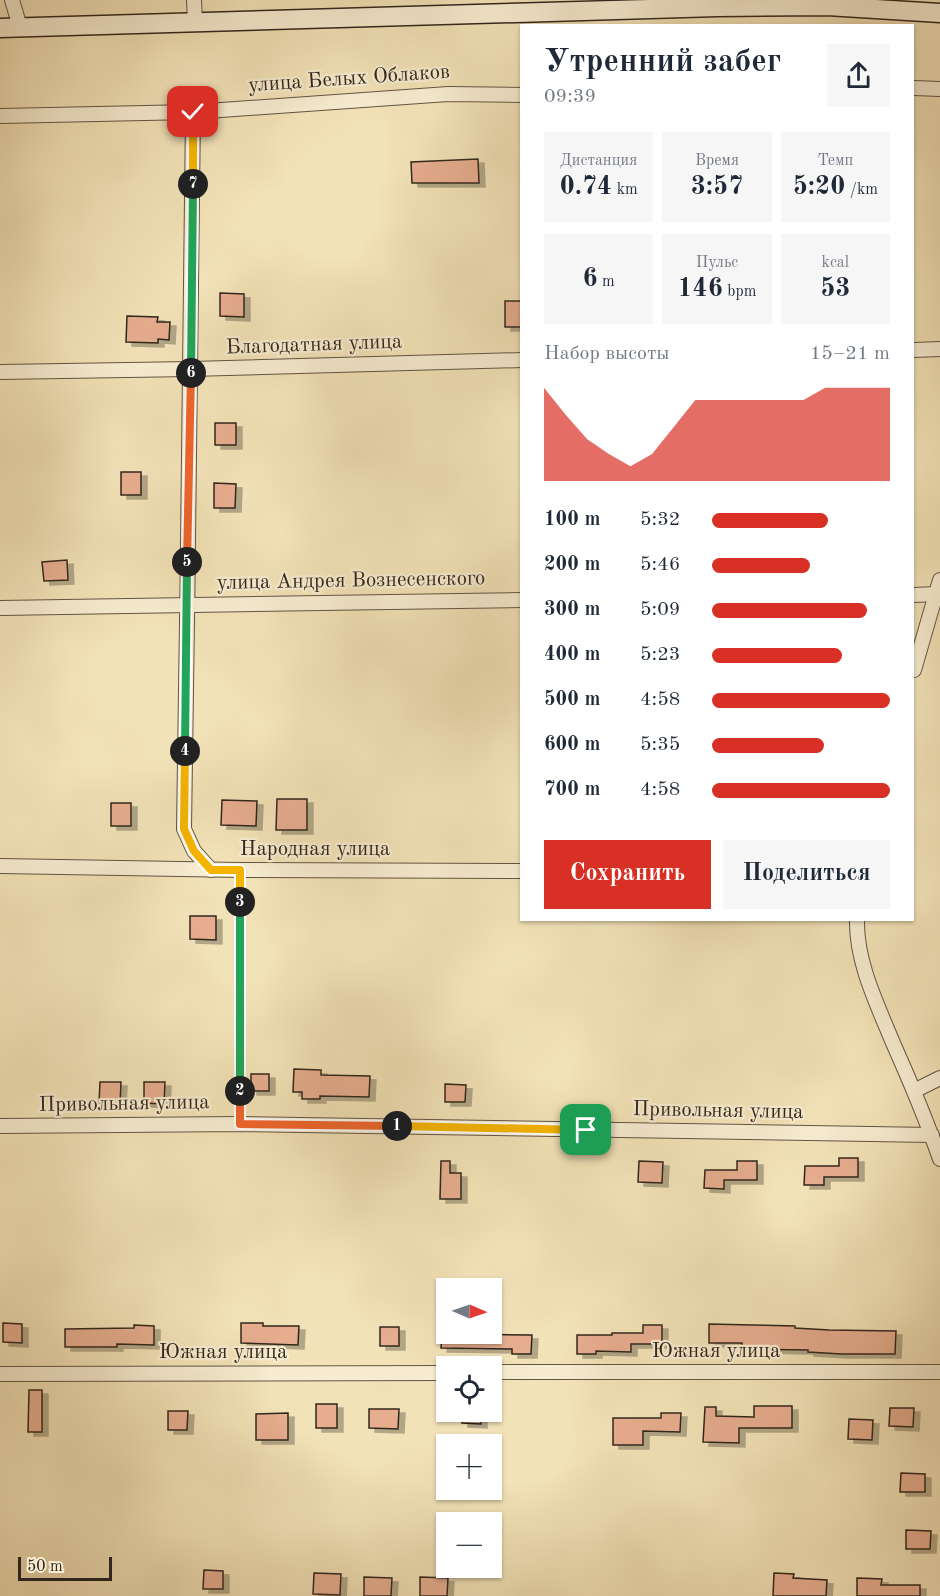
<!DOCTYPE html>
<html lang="ru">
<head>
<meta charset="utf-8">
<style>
  body { margin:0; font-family:"Old Standard TT",serif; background:#f6f6f7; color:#1f2937; height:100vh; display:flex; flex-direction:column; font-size:22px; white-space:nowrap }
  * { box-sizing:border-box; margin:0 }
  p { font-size:20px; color:#747a83 }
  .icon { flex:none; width:33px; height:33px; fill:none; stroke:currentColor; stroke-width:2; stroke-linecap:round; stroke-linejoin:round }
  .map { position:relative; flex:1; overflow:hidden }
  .side { position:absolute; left:520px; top:24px; width:394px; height:897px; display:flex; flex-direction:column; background:#fff; border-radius:0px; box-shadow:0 2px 4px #0004 }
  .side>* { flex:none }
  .needle { width:39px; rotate:92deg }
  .buttons { position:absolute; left:436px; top:1278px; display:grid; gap:12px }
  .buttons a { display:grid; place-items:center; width:66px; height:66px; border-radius:0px; background:#fff; box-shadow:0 2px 4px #0004; font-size:30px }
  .scale { position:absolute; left:18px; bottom:15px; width:94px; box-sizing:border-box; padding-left:6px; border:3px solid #32261d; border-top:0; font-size:16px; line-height:21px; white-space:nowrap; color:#32261d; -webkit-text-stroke:4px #f7ecd0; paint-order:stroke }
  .pin { position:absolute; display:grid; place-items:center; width:51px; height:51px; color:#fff; margin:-26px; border-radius:12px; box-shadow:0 3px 9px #0006 }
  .km { position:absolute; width:30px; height:30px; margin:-15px; border-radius:50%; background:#222; color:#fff; font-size:16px; line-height:30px; text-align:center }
  .round { display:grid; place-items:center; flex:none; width:63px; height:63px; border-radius:0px; background:#f6f6f7 }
  .head { display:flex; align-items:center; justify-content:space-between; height:102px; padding:0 24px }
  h1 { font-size:33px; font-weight:800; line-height:45px }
  .metrics { display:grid; grid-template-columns:repeat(3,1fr); gap:9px; height:102px; padding:6px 24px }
  .metrics div { display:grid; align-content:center; border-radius:0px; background:#f6f6f7; text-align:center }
  .metrics b { font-size:26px; font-weight:800 }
  .metrics small { font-size:16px; font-weight:400 }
  .metrics p { font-size:16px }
  .chart { height:168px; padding:12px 24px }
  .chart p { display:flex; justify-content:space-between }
  .chart svg { width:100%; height:108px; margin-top:6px; fill:#d93025; opacity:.7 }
  .action { display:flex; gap:12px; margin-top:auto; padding:12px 24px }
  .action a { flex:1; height:69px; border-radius:0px; background:#d93025; color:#fff; font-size:24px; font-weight:800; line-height:69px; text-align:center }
  .action a+a { background:#f6f6f7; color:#1f2937 }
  ul { padding:0 24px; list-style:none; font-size:20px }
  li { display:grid; grid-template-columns:96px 72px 1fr; align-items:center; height:45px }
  li i { height:15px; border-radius:8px; background:#d93025 }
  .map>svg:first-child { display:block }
  .building { fill:#e6ad8f; stroke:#32261d; stroke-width:1.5; filter:url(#shadow) }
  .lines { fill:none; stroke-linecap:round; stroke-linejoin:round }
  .lane-casing { stroke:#625544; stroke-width:10 }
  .street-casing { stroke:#625544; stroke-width:16 }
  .secondary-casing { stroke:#32261d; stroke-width:21 }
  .lane { stroke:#f7ecd0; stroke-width:7 }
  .street { stroke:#f7ecd0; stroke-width:14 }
  .secondary { stroke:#f7ecd0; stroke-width:18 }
  .split-1-casing { stroke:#fff; stroke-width:12 }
  .split-2-casing { stroke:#fff; stroke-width:12 }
  .split-3-casing { stroke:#fff; stroke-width:12 }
  .split-4-casing { stroke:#fff; stroke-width:12 }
  .split-5-casing { stroke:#fff; stroke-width:12 }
  .split-6-casing { stroke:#fff; stroke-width:12 }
  .split-7-casing { stroke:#fff; stroke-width:12 }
  .split-8-casing { stroke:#fff; stroke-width:12 }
  .split-1 { stroke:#f5b400; stroke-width:8 }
  .split-2 { stroke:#f0652b; stroke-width:8 }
  .split-3 { stroke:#22a559; stroke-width:8 }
  .split-4 { stroke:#f5b400; stroke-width:8 }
  .split-5 { stroke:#22a559; stroke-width:8 }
  .split-6 { stroke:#f0652b; stroke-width:8 }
  .split-7 { stroke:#22a559; stroke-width:8 }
  .split-8 { stroke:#f5b400; stroke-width:8 }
  .labels { text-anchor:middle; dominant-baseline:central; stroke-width:4.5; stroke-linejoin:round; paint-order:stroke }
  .street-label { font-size:21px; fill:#32261d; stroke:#f7ecd0 }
</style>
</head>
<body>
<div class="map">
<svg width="940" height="1596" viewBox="0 0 940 1596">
  <defs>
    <filter id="shadow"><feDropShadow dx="6" dy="4" stdDeviation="0" flood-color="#0004"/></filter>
  </defs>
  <rect width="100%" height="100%" fill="#f2e2b7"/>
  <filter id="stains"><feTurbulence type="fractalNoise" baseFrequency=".00333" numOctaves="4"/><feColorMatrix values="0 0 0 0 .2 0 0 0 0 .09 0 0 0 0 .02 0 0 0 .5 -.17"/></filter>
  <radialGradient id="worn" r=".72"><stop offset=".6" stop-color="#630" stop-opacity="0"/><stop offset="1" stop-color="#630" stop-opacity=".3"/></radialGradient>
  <!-- building -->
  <g class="building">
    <polygon points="478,159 479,183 412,183 411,162"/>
    <polygon points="220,293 244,294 244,317 220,316"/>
    <rect x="505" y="301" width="17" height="26"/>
    <polygon points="127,316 158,317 157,322 170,322 169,340 158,339 158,343 126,342"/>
    <rect x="215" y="423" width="21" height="22"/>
    <rect x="121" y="472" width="20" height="23"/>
    <polygon points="214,483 236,484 235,508 214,508"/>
    <polygon points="67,560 68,580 44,581 42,562"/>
    <polygon points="277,799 307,799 307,830 276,830"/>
    <polygon points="222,800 257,801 256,826 221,825"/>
    <rect x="111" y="803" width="20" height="23"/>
    <polygon points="190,916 216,916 216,940 190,939"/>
    <polygon points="294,1069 321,1070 321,1075 370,1076 369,1097 320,1096 320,1099 302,1099 302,1092 293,1092"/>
    <rect x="251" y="1074" width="18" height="17"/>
    <polygon points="100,1082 121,1082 120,1104 99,1103"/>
    <polygon points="144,1082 165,1082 164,1104 144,1103"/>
    <polygon points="445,1084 466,1085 465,1102 445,1102"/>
    <polygon points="839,1158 858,1158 858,1177 824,1177 824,1185 804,1185 805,1166 839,1166"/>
    <polygon points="441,1161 450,1161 450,1173 461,1173 461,1199 440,1199"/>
    <polygon points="639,1161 663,1162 662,1183 638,1182"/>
    <polygon points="737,1161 757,1161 757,1180 724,1180 724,1189 704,1188 705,1170 737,1170"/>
    <polygon points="3,1323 22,1324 22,1343 3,1342"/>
    <polygon points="241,1323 263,1323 263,1326 299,1326 298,1345 241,1343"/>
    <polygon points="709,1324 795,1326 795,1328 829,1330 896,1331 895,1354 841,1354 808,1352 808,1350 742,1349 742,1343 709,1343"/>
    <polygon points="134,1325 154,1326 154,1345 117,1344 117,1347 65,1347 65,1329 134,1328"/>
    <polygon points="643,1325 662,1325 662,1344 631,1344 631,1352 596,1351 596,1354 577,1354 577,1335 612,1335 612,1333 643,1333"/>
    <rect x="380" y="1327" width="19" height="19"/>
    <polygon points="442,1334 532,1335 531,1354 512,1354 512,1349 441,1348"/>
    <polygon points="29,1390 42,1390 42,1432 28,1432"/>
    <rect x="316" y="1404" width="21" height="24"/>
    <polygon points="754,1406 792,1406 792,1428 739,1428 739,1443 703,1442 705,1407 716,1407 716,1416 754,1417"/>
    <polygon points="890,1408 914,1408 913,1427 889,1426"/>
    <polygon points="369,1409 399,1409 398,1429 369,1428"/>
    <polygon points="168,1411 188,1411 187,1430 168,1430"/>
    <polygon points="462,1412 481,1412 481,1424 462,1423"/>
    <polygon points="288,1413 288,1440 256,1440 256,1414"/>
    <polygon points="661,1413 681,1413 680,1432 643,1431 643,1445 613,1445 613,1418 661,1418"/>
    <polygon points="849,1419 873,1420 872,1440 848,1439"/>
    <polygon points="901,1473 925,1474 925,1492 900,1492"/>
    <polygon points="906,1530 931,1531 930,1549 906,1549"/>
    <polygon points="204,1570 223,1571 223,1589 203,1589"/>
    <polygon points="314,1573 341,1574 340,1595 313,1594"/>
    <polygon points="774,1573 794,1574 793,1578 827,1580 826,1596 773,1596"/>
    <polygon points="364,1577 392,1578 391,1596 364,1596"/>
    <polygon points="420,1577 448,1578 447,1596 420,1596"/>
    <polygon points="857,1578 882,1579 881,1585 920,1585 920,1596 857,1596"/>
  </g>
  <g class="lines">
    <!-- lane casing -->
    <g class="lane-casing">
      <polyline id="lane" points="240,1124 241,870"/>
    </g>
    <!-- street casing -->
    <g class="street-casing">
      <g id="street">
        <polyline points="12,0 20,27"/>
        <polyline points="194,0 195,22"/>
        <polyline points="914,88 940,89"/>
        <path d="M 193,112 C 192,351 187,590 184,829 L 194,851 L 211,870"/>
        <polyline points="0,116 193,112 448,94 522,95"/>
        <polyline points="914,350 940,349"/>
        <polyline points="0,372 191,369 522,360"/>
        <polyline points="914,595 936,594"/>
        <polyline points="0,608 522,600"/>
        <polyline points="914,670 940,580"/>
        <polyline points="0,866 241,870 522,871"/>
        <path d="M 857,920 C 856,962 877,1004 893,1043 C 910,1081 926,1119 940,1159"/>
        <polyline points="914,1091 940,1078"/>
        <polyline points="0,1126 240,1124 932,1135"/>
        <polyline points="492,1372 940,1372"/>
        <polyline points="0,1374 447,1373"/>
      </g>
    </g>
    <!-- secondary casing -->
    <g class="secondary-casing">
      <polyline id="secondary" points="0,28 717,7 827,6 940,13"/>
    </g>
    <!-- lane -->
    <use href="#lane" class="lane"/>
    <!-- street -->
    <use href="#street" class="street"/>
    <!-- secondary -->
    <use href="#secondary" class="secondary"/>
  </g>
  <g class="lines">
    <!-- split-1 casing -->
    <g class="split-1-casing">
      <polyline id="split-1" points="397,1126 586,1130"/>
    </g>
    <!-- split-2 casing -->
    <g class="split-2-casing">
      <polyline id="split-2" points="240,1091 240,1124 397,1126"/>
    </g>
    <!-- split-3 casing -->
    <g class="split-3-casing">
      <polyline id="split-3" points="240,1091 240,902"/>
    </g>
    <!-- split-4 casing -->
    <g class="split-4-casing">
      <polyline id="split-4" points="185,751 184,829 194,851 211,870 240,870 240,902"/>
    </g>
    <!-- split-5 casing -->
    <g class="split-5-casing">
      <polyline id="split-5" points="185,751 187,562"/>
    </g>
    <!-- split-6 casing -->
    <g class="split-6-casing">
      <polyline id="split-6" points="187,562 191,373"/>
    </g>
    <!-- split-7 casing -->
    <g class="split-7-casing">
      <polyline id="split-7" points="191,373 193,184"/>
    </g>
    <!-- split-8 casing -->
    <g class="split-8-casing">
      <polyline id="split-8" points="193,184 193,112"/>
    </g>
    <!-- split-1 -->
    <use href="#split-1" class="split-1"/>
    <!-- split-2 -->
    <use href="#split-2" class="split-2"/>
    <!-- split-3 -->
    <use href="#split-3" class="split-3"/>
    <!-- split-4 -->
    <use href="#split-4" class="split-4"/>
    <!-- split-5 -->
    <use href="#split-5" class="split-5"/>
    <!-- split-6 -->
    <use href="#split-6" class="split-6"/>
    <!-- split-7 -->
    <use href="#split-7" class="split-7"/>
    <!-- split-8 -->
    <use href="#split-8" class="split-8"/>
  </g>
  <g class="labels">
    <!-- street labels -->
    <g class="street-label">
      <text transform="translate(349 79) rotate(-4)">улица Белых Облаков</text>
      <text transform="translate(314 345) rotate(-2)">Благодатная улица</text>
      <text transform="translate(351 581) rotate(-1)">улица Андрея Вознесенского</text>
      <text x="315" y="849">Народная улица</text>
      <text transform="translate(124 1104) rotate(-1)">Привольная улица</text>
      <text transform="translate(718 1111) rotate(1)">Привольная улица</text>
      <text x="716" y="1351">Южная улица</text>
      <text x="223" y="1352">Южная улица</text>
    </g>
  </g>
  <rect width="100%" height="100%" filter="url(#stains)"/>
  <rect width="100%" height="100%" fill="url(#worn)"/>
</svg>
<div class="buttons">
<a><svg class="needle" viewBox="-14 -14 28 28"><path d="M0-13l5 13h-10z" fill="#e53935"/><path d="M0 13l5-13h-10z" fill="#747a83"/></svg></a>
<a><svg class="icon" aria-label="locate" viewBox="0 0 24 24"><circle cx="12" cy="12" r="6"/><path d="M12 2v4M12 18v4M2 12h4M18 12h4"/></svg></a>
<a>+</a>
<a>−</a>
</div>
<div class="scale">50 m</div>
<div class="pin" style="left:586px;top:1130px;background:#1e9e55"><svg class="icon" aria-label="arrive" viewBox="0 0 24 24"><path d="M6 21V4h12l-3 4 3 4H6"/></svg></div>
<div class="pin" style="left:193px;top:112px;background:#d93025"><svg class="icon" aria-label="check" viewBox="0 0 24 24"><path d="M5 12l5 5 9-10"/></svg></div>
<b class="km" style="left:397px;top:1126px">1</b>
<b class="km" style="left:240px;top:1091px">2</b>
<b class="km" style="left:240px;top:902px">3</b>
<b class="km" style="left:185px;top:751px">4</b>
<b class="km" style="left:187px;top:562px">5</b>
<b class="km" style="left:191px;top:373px">6</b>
<b class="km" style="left:193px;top:184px">7</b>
<section class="side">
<div class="head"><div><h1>Утренний забег</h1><p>09:39</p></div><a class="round"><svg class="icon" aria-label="share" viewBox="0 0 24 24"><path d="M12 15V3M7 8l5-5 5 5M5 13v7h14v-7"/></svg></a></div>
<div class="metrics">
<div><p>Дистанция</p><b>0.74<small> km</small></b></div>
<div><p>Время</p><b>3:57</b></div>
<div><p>Темп</p><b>5:20<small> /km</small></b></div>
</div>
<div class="metrics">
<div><b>6<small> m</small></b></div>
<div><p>Пульс</p><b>146<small> bpm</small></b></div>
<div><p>kcal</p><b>53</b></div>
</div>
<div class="chart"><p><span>Набор высоты</span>15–21 m</p>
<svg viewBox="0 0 160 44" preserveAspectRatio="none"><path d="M0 44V6L10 17L20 27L30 33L40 38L50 33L60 22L70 11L80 11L90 11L100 11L110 11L120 11L130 6L140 6L150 6L160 6V44z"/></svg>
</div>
<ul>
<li><b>100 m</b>5:32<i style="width:65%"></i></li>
<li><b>200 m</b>5:46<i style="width:55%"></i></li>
<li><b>300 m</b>5:09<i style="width:87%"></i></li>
<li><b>400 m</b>5:23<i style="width:73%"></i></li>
<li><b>500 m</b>4:58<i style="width:100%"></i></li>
<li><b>600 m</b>5:35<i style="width:63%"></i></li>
<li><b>700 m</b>4:58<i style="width:100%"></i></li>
</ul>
<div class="action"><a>Сохранить</a><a>Поделиться</a></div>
</section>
</div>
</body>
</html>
